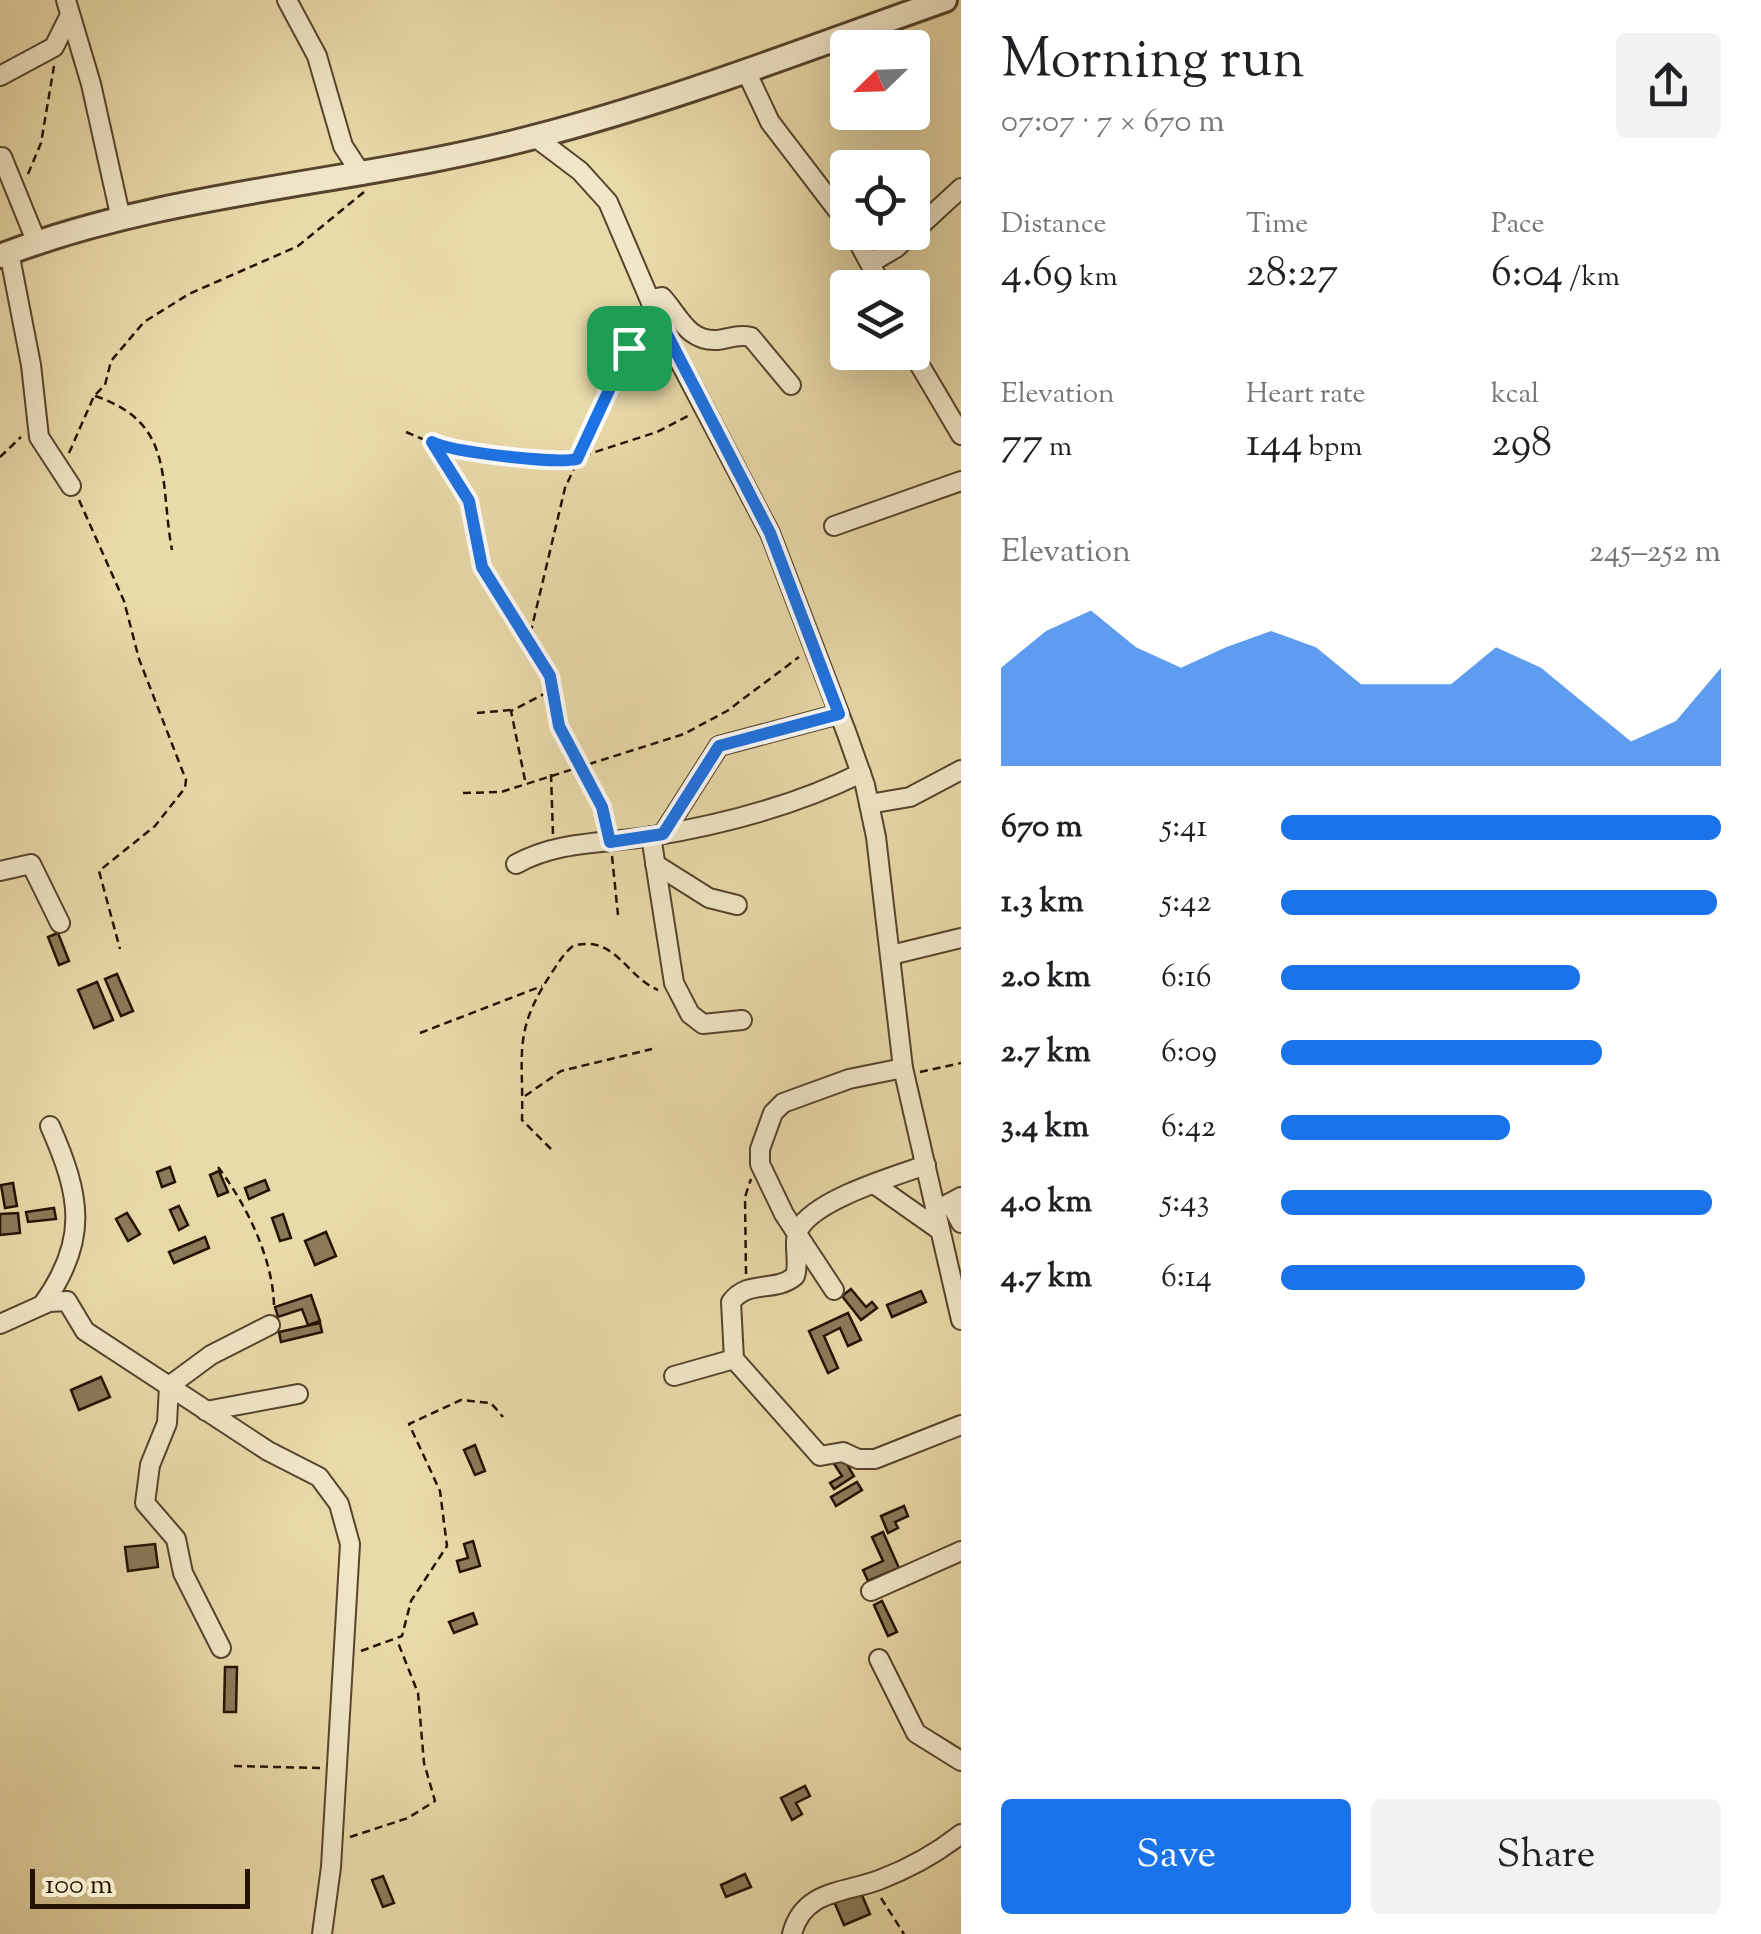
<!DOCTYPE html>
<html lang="en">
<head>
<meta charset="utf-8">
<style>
  body { margin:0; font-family:"Sorts Mill Goudy",serif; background:#f2f2f2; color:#202124; height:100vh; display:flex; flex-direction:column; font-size:38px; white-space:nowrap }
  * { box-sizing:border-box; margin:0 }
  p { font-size:32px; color:#757577 }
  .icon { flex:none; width:55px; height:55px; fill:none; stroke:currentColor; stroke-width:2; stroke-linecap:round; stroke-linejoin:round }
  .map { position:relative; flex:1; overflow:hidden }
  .details { display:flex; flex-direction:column; background:#fff; width:800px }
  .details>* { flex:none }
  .needle { width:65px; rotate:247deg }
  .controls { position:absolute; left:830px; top:30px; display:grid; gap:20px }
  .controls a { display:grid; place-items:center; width:100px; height:100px; border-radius:10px; background:#fff; box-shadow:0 10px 40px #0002; font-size:50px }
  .scale { position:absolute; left:30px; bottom:25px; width:220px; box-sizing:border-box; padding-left:10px; border:5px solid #251202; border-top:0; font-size:28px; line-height:35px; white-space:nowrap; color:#251202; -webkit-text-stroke:8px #f1e7c7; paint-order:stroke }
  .pin { position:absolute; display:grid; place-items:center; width:85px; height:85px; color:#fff; margin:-42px; border-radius:20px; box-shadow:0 5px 15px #0006 }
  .round { display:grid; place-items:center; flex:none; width:105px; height:105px; border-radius:10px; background:#f2f2f2 }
  .overview { display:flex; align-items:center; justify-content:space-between; height:170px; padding:0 40px }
  h1 { font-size:55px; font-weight:600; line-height:75px }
  .figures { display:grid; grid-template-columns:repeat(3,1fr); gap:15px; height:170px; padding:10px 40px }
  .figures div { display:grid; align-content:center }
  .figures b { font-size:42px; font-weight:600 }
  .figures small { font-size:28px; font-weight:400 }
  .figures p { font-size:28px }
  .chart { height:280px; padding:20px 40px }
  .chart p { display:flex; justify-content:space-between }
  .chart svg { width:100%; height:180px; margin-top:10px; fill:#1a73e8; opacity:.7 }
  .cta { display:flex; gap:20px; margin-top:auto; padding:20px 40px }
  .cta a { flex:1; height:115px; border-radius:10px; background:#1a73e8; color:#fff; font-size:40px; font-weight:600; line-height:115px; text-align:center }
  .cta a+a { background:#f2f2f2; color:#202124 }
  ul { padding:0 40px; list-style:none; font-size:32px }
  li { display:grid; grid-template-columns:160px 120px 1fr; align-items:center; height:75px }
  li i { height:25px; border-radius:12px; background:#1a73e8 }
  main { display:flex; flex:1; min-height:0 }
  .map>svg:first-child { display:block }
  .building { fill:#8b7a59; stroke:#251202; stroke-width:2.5 }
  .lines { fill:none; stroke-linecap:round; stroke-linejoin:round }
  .minor-casing { stroke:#56442c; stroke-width:22 }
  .tertiary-casing { stroke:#56442c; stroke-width:28 }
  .path { stroke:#251202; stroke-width:2.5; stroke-dasharray:8 5; stroke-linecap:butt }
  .minor { stroke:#f1e7c7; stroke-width:18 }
  .tertiary { stroke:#f1e7c7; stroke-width:22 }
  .route-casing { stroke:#fff; stroke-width:20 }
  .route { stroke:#1a73e8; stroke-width:12 }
</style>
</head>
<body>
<main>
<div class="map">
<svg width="961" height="1934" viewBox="0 0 961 1934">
  <rect width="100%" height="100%" fill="#e9daa9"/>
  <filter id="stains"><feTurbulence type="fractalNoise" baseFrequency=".002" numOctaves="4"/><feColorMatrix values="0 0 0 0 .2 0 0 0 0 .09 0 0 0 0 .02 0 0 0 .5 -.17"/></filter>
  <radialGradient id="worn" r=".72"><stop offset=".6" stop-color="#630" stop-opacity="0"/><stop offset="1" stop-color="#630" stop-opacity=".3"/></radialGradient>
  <!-- building -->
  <g class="building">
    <polygon points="58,933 69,961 59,965 48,937"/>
    <polygon points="117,974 133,1011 121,1016 105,979"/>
    <polygon points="97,982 113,1020 94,1028 78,990"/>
    <polygon points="170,1167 175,1182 162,1187 157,1172"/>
    <polygon points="219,1171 228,1192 218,1196 210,1175"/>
    <polygon points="265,1180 269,1190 249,1199 245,1188"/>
    <polygon points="13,1183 17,1206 5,1208 1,1185"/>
    <polygon points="179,1206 188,1225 179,1230 170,1210"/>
    <polygon points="54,1208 56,1219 28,1222 26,1212"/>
    <polygon points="18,1213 20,1233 0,1235 0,1214"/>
    <polygon points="127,1213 140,1234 128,1241 116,1219"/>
    <polygon points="283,1214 291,1238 280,1241 272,1218"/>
    <polygon points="326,1232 336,1256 315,1265 305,1241"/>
    <polygon points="205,1237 209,1248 174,1263 169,1252"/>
    <polygon points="851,1289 866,1307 872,1302 877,1308 861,1320 842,1296"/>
    <polygon points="921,1291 926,1302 892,1317 887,1305"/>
    <polygon points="311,1295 320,1321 308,1325 302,1309 278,1317 275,1307"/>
    <polygon points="848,1313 861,1340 848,1346 840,1328 824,1336 838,1368 828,1373 809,1331"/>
    <polygon points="320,1323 322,1332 281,1342 279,1332"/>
    <polygon points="101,1377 110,1397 79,1410 71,1390"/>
    <polygon points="475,1445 485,1471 475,1475 464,1450"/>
    <polygon points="840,1453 854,1476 834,1489 830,1483 842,1476 831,1459"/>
    <polygon points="857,1482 862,1490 836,1506 831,1497"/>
    <polygon points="904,1506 908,1516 895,1522 898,1528 888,1533 881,1516"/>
    <polygon points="883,1532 899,1568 868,1581 863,1570 883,1561 872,1537"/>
    <polygon points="473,1541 480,1566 460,1572 457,1561 468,1558 464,1544"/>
    <polygon points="155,1544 158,1567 128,1571 125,1547"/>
    <polygon points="882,1601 897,1632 888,1636 874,1605"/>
    <polygon points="473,1613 477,1624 454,1633 449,1622"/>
    <polygon points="225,1667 237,1667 236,1712 224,1712"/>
    <polygon points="805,1786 810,1796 796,1803 802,1814 792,1820 781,1798"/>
    <polygon points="745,1874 751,1887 726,1897 721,1885"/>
    <polygon points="383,1876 394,1903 383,1907 372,1880"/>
    <polygon points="859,1888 870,1914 844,1925 833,1899"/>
  </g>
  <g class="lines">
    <!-- minor casing -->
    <g class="minor-casing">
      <g id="minor">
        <polyline points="66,0 91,84 121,219"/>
        <polyline points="287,0 317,56 343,146 362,175"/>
        <polyline points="746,71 770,122 848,224"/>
        <polyline points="0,76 54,47 70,15"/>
        <polyline points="535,137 580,171 608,202 661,326 770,533 847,734 865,785 876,837 903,1068 961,1320"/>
        <polyline points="2,157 37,243"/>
        <polyline points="853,232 883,288"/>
        <polyline points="9,252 31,365 39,437 71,486"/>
        <polyline points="872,262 896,248 961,188"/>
        <path d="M 651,299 L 662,297 C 679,315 687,342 718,340 C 730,338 739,334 751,337 L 791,385"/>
        <polyline points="912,352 961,435"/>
        <polyline points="834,526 961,481"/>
        <polyline points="869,804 910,797 961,770"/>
        <polyline points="663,834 719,746 839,714"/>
        <polyline points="651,836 674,983 690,1014 703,1024 742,1020"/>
        <path d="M 516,864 C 560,840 604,844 653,836 C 725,824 795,806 861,773"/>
        <polyline points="655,864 709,898 737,905"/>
        <polyline points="0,871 31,864 60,923"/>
        <polyline points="891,955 961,938"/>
        <path d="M 926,1165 C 895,1176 816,1199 799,1229 C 792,1243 800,1262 795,1276 C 775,1293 748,1279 731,1302 L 734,1359 L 820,1456 L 843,1452 L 858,1459 L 875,1459 L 961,1425"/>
        <polyline points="874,1184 938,1229"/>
        <polyline points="950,1203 961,1223"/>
        <polyline points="935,1211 961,1197"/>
        <polyline points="834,1290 784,1214 760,1164 760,1149 773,1113 783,1103 849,1079 903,1068"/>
        <path d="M 43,1304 C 89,1240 81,1196 50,1126"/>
        <polyline points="0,1324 49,1302 67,1301 85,1331 268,1451 319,1477 339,1504 350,1544 331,1867 322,1934"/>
        <polyline points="674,1376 734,1359"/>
        <polyline points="206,1411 298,1394"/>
        <polyline points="871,1591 961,1551"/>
        <polyline points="221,1648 183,1573 176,1539 145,1503 150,1465 167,1423 169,1386 211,1355 270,1325"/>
        <polyline points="879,1659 916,1733 961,1761"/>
        <path d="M 792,1934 C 803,1890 844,1893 879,1880 C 908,1869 937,1853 961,1834"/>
      </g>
    </g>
    <!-- tertiary casing -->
    <g class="tertiary-casing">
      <path id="tertiary" d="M 0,256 C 170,190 358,184 534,137 C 673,101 809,48 945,0"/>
    </g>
    <!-- path -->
    <g class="path">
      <polyline points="28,174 41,143 54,66"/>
      <path d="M 95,396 C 176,423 159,481 172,550"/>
      <polyline points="406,432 446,449 567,461 657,432 688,416"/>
      <polyline points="432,444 471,505 482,567 530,638"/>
      <polyline points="69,453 94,396 105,385 111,361 144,322 189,294 298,246 364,192"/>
      <polyline points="0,457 21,437"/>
      <polyline points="79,500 124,601 139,659 186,780 185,788 155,826 99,871 120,949"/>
      <polyline points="477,713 511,710"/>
      <polyline points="551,774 553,835"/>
      <polyline points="525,780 511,711 552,690"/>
      <polyline points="463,793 501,792 684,734 727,711 799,657"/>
      <polyline points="607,824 559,726 552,681 534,656 531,631 565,488 637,332 644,326"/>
      <polyline points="612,856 618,915"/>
      <polyline points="420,1033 542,986"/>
      <polyline points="920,1072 961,1063"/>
      <polyline points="525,1096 561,1071 652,1049"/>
      <path d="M 551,1149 L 522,1120 C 524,1057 512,1034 549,977 C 557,965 563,954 573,946 C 615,934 626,977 658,990"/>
      <path d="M 218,1167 C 246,1204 274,1260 274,1308"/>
      <polyline points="746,1274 745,1197 751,1179"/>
      <polyline points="361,1651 402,1636 411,1601 447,1546 440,1491 409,1424 461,1400 491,1403 503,1417"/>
      <polyline points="234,1766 320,1768"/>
      <polyline points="350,1837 408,1818 435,1801 424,1763 418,1693 397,1640"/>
      <polyline points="881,1898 904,1934"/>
    </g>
    <!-- minor -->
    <use href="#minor" class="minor"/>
    <!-- tertiary -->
    <use href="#tertiary" class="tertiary"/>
  </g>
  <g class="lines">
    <!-- route casing -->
    <g class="route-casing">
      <path id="route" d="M 658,317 L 770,533 L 839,714 L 719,746 L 663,834 L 610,842 L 602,807 L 559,726 L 550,676 L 482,567 L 469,501 L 432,442 C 452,452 554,464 577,459 L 636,332 Z"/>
    </g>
    <!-- route -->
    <use href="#route" class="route"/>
  </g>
  <rect width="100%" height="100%" filter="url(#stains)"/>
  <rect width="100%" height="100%" fill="url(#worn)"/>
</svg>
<div class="controls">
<a><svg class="needle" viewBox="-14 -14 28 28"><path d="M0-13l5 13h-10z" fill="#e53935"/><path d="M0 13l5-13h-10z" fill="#757577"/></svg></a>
<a><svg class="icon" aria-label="locate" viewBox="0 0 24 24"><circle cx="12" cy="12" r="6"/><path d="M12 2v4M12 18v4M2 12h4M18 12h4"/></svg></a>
<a><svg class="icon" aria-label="layers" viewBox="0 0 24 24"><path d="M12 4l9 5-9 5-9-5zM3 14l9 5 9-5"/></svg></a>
</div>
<div class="scale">100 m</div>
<div class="pin" style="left:629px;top:348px;background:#1e9e55"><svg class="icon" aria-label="arrive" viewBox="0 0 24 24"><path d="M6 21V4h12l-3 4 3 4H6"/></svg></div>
</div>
<section class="details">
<div class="overview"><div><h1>Morning run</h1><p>07:07 · 7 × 670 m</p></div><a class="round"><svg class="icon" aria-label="share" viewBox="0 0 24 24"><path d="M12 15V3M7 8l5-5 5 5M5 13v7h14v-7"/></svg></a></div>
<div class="figures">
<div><p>Distance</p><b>4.69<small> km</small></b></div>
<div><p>Time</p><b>28:27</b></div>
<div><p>Pace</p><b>6:04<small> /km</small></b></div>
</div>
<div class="figures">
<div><p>Elevation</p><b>77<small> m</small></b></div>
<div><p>Heart rate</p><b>144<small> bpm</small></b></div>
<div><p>kcal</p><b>298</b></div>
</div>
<div class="chart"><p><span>Elevation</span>245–252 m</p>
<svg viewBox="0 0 160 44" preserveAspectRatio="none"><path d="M0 44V20L10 11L20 6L30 15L40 20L50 15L60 11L70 15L80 24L90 24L100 24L110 15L120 20L130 29L140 38L150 33L160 20V44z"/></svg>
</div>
<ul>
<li><b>670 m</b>5:41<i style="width:100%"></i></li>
<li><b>1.3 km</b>5:42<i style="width:99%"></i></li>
<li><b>2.0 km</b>6:16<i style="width:68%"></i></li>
<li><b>2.7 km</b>6:09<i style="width:73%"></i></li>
<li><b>3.4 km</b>6:42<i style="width:52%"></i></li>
<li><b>4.0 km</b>5:43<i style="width:98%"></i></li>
<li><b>4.7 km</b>6:14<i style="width:69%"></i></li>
</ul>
<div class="cta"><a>Save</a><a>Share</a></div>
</section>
</main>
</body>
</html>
